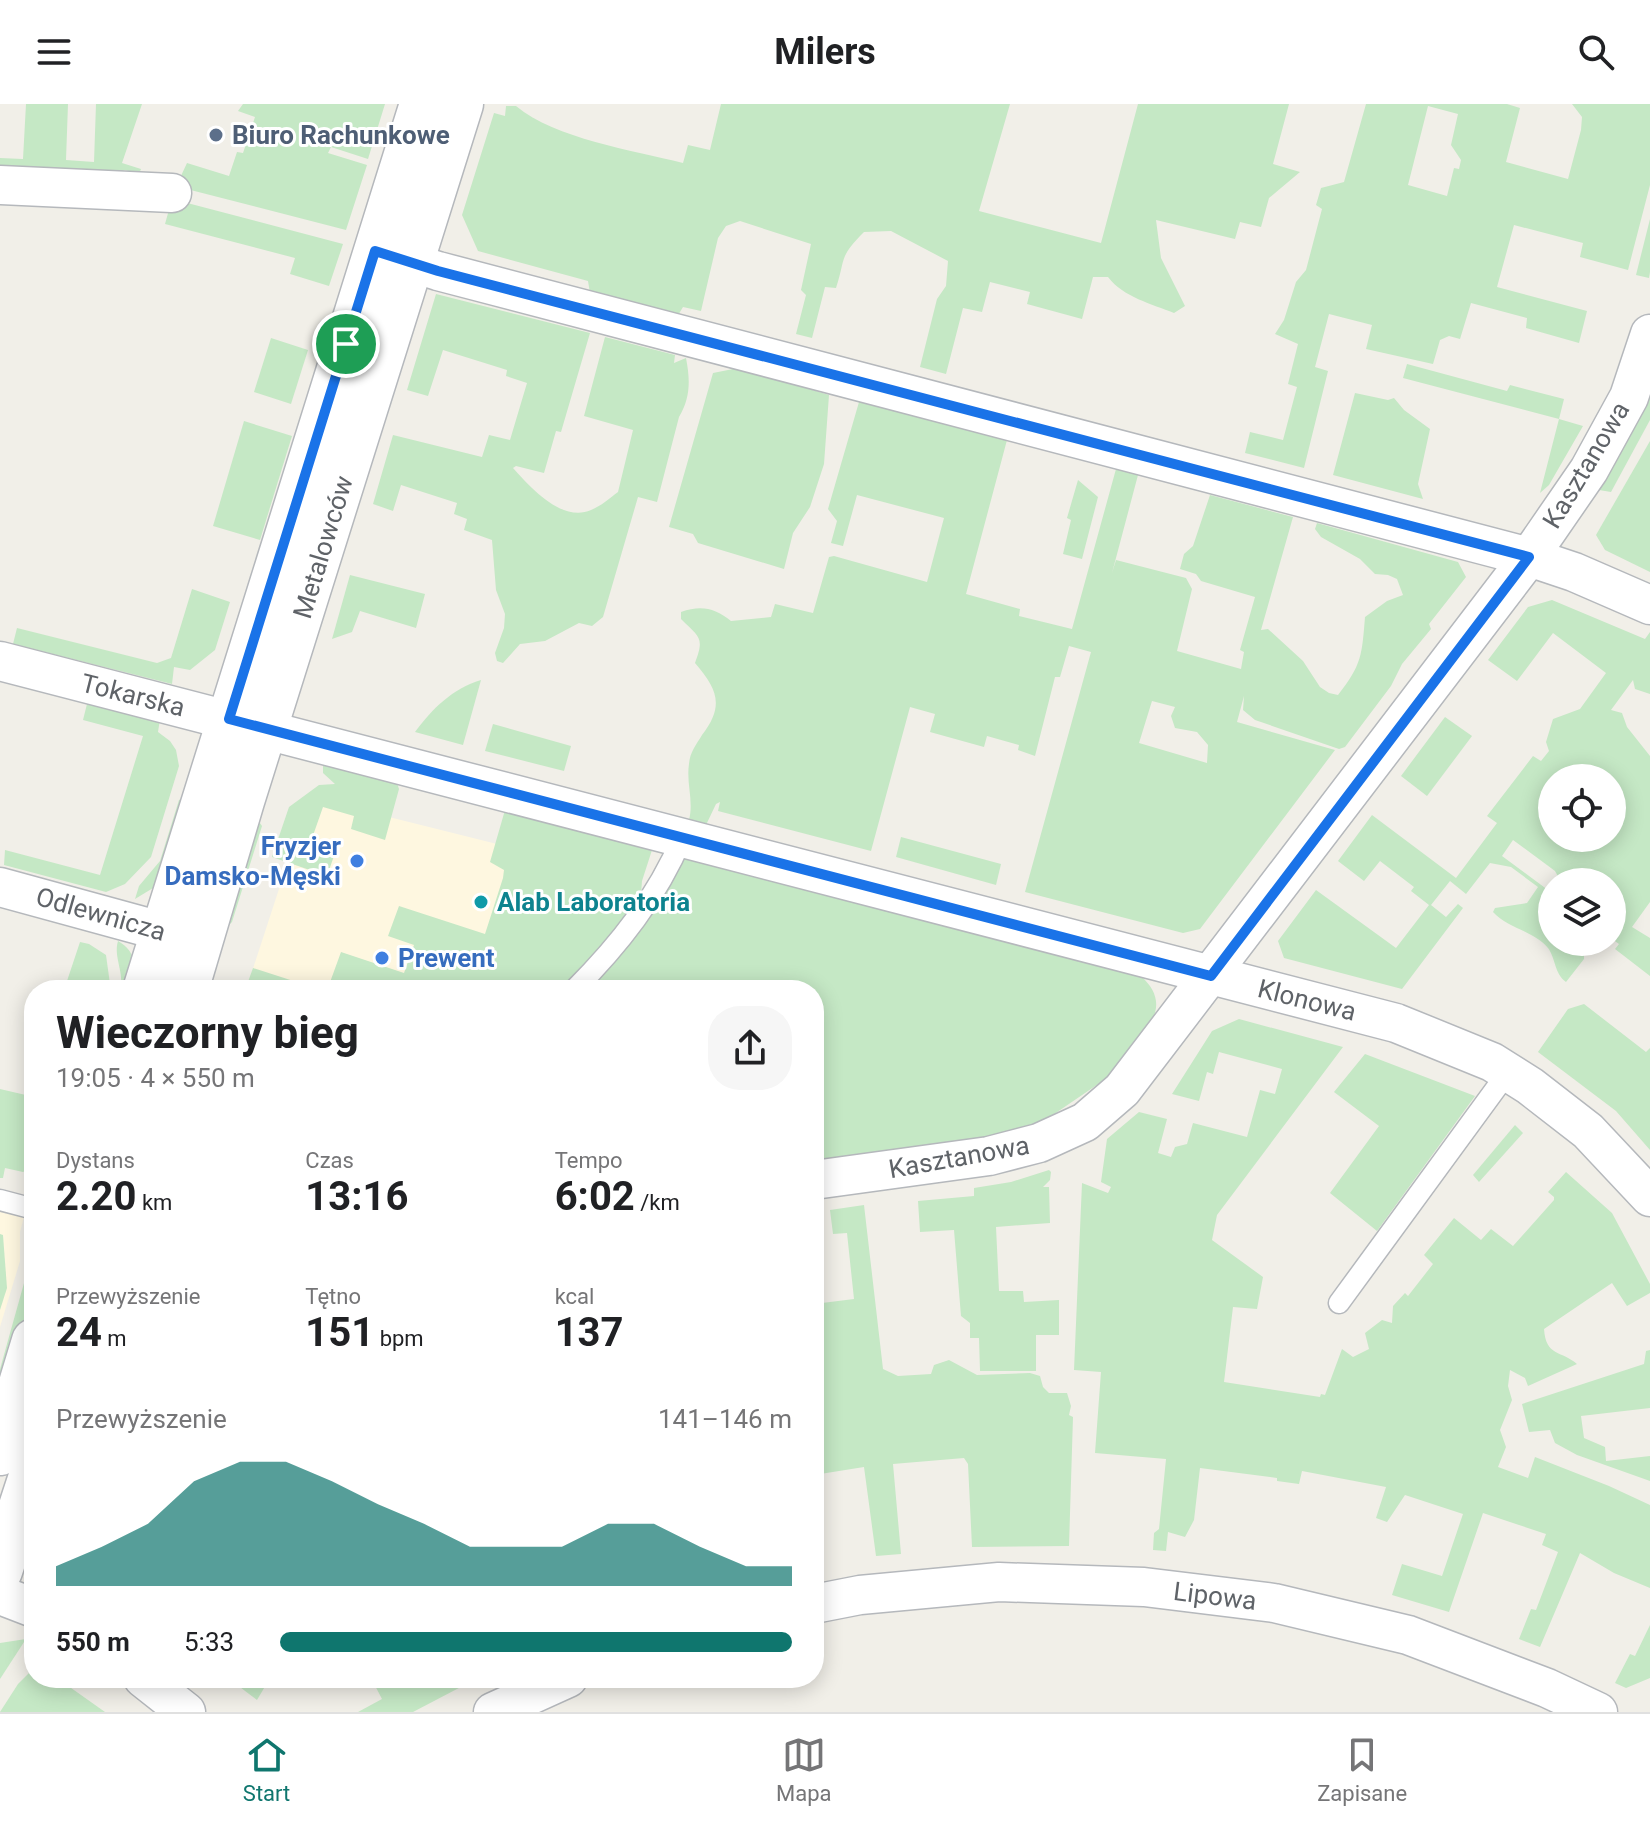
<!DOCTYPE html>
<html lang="pl">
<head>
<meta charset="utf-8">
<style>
  body { margin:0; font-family:Roboto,sans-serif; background:#f6f6f6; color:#202124; height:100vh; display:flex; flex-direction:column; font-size:30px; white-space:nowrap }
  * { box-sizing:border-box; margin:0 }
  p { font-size:26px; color:#757577 }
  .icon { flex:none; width:44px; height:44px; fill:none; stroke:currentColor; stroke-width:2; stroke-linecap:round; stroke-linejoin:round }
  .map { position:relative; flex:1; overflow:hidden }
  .side { position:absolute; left:24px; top:876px; width:800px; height:708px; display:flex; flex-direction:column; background:#fff; border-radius:32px; box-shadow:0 4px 20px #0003 }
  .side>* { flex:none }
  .fabs { position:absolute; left:1538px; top:660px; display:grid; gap:16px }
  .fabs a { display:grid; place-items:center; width:88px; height:88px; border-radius:50%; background:#fff; box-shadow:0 4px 20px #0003; font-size:40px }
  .pin { position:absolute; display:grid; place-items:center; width:68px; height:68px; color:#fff; margin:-34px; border:4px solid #fff; border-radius:50%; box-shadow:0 2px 8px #0007 }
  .round { display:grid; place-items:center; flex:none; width:84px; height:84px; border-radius:32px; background:#f6f6f6 }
  .overview { display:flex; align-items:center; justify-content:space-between; height:136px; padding:0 32px }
  h1 { font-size:44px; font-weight:700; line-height:60px }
  .figures { display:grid; grid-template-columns:repeat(3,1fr); gap:12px; height:136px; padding:8px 32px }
  .figures div { display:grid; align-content:center }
  .figures b { font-size:40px; font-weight:700 }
  .figures small { font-size:22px; font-weight:400 }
  .figures p { font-size:22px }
  .chart { height:224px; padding:16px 32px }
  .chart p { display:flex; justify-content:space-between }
  .chart svg { width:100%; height:144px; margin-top:8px; fill:#0f766e; opacity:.7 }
  ul { padding:0 32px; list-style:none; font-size:26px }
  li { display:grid; grid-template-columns:128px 96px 1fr; align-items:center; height:60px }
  li i { height:20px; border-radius:10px; background:#0f766e }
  header { display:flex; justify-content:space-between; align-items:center; height:104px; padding:0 32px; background:#fff; font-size:36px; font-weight:700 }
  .dock { display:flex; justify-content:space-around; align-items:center; height:112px; border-top:2px solid #e0e0e0; background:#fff; font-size:22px; color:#757577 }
  .dock a { display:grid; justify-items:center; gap:4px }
  .dock .current { color:#0f766e }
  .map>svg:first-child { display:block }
  .commercial { fill:#fef7e0 }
  .green { fill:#c5e8c5; fill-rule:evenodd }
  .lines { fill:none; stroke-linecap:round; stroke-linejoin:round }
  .service-casing { stroke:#b5b8bc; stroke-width:23 }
  .minor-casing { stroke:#b5b8bc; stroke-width:41 }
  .tertiary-casing { stroke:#b5b8bc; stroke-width:47 }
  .service { stroke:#fff; stroke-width:20 }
  .minor { stroke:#fff; stroke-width:38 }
  .tertiary { stroke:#fff; stroke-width:44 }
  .route-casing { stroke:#fff; stroke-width:16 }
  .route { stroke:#1a73e8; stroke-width:10 }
  .service-dot { fill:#5c6f8a; stroke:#fff; stroke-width:3 }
  .shop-dot { fill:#3f7fe0; stroke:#fff; stroke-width:3 }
  .culture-dot { fill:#0f9aa8; stroke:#fff; stroke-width:3 }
  .labels { text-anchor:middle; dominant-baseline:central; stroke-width:6; stroke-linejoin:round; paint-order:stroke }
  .service-label { font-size:26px; font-weight:bold; fill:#4e5e75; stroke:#fff; text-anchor:start }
  .street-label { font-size:26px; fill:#5f6368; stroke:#fff }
  .shop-label { font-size:26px; font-weight:bold; fill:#366cbe; stroke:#fff; text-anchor:end }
  .culture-label { font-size:26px; font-weight:bold; fill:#0d838f; stroke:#fff; text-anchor:start }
</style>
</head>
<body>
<header><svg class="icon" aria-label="menu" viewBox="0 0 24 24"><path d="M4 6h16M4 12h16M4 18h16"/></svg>Milers<svg class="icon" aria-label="search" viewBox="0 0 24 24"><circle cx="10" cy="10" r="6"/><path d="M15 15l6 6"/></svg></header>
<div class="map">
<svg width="1650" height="1608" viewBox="0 0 1650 1608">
  <rect width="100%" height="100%" fill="#f1efe8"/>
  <!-- commercial -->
  <g class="commercial">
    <polygon points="309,693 609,768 521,886 246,886"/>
    <polygon points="0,1099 26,1105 20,1128 20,1157 0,1223"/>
  </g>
  <!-- green -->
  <g class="green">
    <polygon points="26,0 68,0 66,56 94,58 96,0 142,0 122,59 141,65 139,70 125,66 107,72 0,67 0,54 23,55"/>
    <polygon points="243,0 385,0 368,55 331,43 328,49 367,61 346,126 171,81 159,68 180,74 187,59 229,72 237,48 243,49 255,13 238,7"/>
    <path d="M 721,0 L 1010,0 L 979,107 L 1101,139 L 1138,0 L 1289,0 L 1273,60 L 1300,68 L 1269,94 L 1261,123 L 1240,118 L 1235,135 L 1156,116 L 1161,154 L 1185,202 L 1174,209 C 1152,200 1123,193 1108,173 L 1093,173 L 1082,215 L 1027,200 L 1030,188 L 990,178 L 982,208 L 963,204 L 946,270 L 920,263 L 937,195 L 946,182 L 948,157 L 891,127 L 864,128 C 838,154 846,154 836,184 L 825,183 L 812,234 L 796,230 L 806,191 L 801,186 L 811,140 L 740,117 L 726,122 L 718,134 L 701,207 L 683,203 L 677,213 L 590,189 L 588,177 L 478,147 L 462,111 L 494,9 L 505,12 L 506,2 L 516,2 C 556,35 632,46 683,59 L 688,41 L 710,46 Z"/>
    <path d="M 1366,0 L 1507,0 L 1520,4 L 1506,58 L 1568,75 L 1581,26 L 1582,13 L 1572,0 L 1650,0 L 1650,81 L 1628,166 L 1580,153 L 1583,139 L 1514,121 L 1497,183 L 1587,207 L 1579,239 L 1526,224 L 1527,214 L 1471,199 L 1460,235 L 1449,232 L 1440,236 L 1433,260 L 1366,245 L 1372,221 L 1329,210 L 1315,263 L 1328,267 L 1304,364 L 1245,349 L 1250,328 L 1283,336 L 1297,283 L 1288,280 L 1298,240 L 1275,230 L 1284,216 L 1296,178 L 1306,166 L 1322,105 L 1316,101 L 1321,84 L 1344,78 ZM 1428,2 L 1458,10 L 1451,41 L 1461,56 L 1459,65 L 1454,64 L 1447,92 L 1408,81 Z"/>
    <polygon points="172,95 343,140 329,182 290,170 295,154 165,120"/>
    <polygon points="1650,115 1650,168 1649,174 1636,171"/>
    <path d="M 436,190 L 590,229 L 561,328 L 556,327 L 544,369 L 516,362 L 513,364 C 530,383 562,419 591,406 C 601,402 610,394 618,388 L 633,326 L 584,312 L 605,233 L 675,251 L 674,259 L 686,254 C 690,275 691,293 679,313 L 657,398 L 638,393 L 603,513 L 592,522 L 579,519 L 545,537 L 520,540 L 503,559 L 497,557 L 495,549 L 504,524 L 505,510 L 496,486 L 492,436 L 464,426 L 467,415 L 454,410 L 457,399 L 401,381 L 393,407 L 373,400 L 393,331 L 482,353 L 489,331 L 510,336 L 527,279 L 506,272 L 507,266 L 443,246 L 428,292 L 407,286 Z"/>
    <polygon points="271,234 308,246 291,300 254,288"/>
    <polygon points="1407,260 1507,287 1510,281 1564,295 1559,315 1583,322 1549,381 1540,389 1559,315 1403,274"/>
    <polygon points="738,264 829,291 824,360 810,403 793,429 784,465 698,439 693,430 669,423 713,269"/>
    <polygon points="1650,288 1650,316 1611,388 1599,386"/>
    <polygon points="1355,289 1388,296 1394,294 1404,306 1430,325 1418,380 1423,395 1333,371"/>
    <path d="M 859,298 L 1007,336 L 966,490 L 1020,505 L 1019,512 L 1072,525 L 1116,365 L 1138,371 L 1112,469 L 1116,456 L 1186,474 L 1192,485 L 1177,547 L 1241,565 L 1244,548 L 1240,546 L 1255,493 L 1201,477 L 1196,470 L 1180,465 L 1184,450 L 1193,442 L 1210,391 L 1293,413 L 1261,526 L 1268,525 L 1303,557 L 1320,583 L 1329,589 L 1338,591 C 1362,561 1362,550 1365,513 L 1387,497 L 1403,491 L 1397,475 L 1388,471 L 1375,470 L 1360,455 L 1321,433 L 1315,425 L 1317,419 L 1458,458 L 1466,473 L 1429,520 L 1431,525 L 1402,560 L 1391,582 L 1345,643 L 1339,645 L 1255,616 L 1243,606 L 1244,592 L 1237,618 L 1335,646 L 1200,825 L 1183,829 L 1025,788 L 1091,548 L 1069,542 L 1060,573 L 1055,573 L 1035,652 L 1018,646 L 1019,641 L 987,632 L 984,643 L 930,628 L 935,610 L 910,603 L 871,747 L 718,707 L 720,698 L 716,700 L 706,721 L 689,716 C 694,697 686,679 689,660 C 690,648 696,641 702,631 C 725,601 717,585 695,559 C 705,533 699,533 681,515 L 681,508 C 701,501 715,504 731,517 L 771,513 L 775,500 L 813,509 L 829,453 L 834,452 L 927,478 L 944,414 L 857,391 L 843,442 L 831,439 L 837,417 L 828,405 ZM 1152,597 L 1175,603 L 1171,612 L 1175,624 L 1197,628 L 1208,641 L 1207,659 L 1139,639 Z"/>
    <polygon points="244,317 292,332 260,436 213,422"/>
    <polygon points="1650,337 1650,468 1605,446 1596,431"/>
    <polygon points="1078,376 1098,393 1082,455 1063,450 1071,416 1067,414"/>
    <polygon points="350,471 425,490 416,524 360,507 352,528 332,535"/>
    <polygon points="192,485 230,498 215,546 190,566 174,563 172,580 13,540 17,524 157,559 171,554"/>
    <path d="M 1552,496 L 1645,535 L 1650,528 L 1650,590 L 1635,585 L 1633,576 L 1611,606 L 1622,609 L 1627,623 L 1650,652 L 1650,798 L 1632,823 L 1650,834 L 1650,872 L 1615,845 L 1619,840 L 1612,835 L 1612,778 L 1561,778 L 1555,767 L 1513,736 L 1502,752 L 1552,789 L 1552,838 L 1591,838 L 1584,847 L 1584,855 L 1566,878 C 1554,869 1556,855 1548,844 C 1534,827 1507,824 1493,808 L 1495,804 L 1527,799 L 1538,783 L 1511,763 L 1490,759 L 1466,790 L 1450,777 L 1431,801 L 1446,813 L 1458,800 L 1463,804 L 1402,885 L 1284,854 L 1278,837 L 1316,786 L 1396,844 L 1429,801 L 1411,787 L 1414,783 L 1380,757 L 1364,777 L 1338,757 L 1372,711 L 1456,774 L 1497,719 L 1487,712 L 1533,652 L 1541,657 L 1549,647 L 1546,638 L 1553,615 L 1580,605 L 1606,569 L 1553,529 L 1517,577 L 1488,556 L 1528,503 ZM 1552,674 L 1612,674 L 1612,734 L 1552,734 Z"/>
    <path d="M 481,576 L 463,641 L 415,628 C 433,604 452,585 481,576 Z"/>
    <polygon points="88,596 160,615 158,628 170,637 176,646 179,662 151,753 125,780 106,788 4,761 5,746 100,771 143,632 83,616"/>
    <polygon points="1445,613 1472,632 1427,692 1401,672"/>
    <polygon points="493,620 571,642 564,667 485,647"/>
    <polygon points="323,660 397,679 399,685 385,736 351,725 354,712 323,703 310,740 335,749 327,772 272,753 289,703 319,681 335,680 323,669"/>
    <polygon points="185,693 158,781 135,795 139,782 160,757 179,696"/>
    <path d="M 505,706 L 652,746 L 642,777 L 641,790 L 685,752 L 1141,872 C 1157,887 1161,901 1150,921 L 1107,974 L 1044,1017 L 987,1034 L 814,1057 L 814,886 L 245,886 L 253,864 L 312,883 L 315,877 L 329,881 L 341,848 L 404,869 L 414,841 L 388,832 L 399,802 L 485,830 L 503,774 L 504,766 L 490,758 Z"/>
    <polygon points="253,709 262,722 232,818 229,821 222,816"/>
    <polygon points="901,733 1001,760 996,781 896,753"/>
    <path d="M 118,837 C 138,848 136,866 133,886 L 120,886 C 125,869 113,853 118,837 Z"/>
    <polygon points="80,838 89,840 106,851 110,880 108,886 64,886"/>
    <polygon points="1584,900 1646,948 1650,944 1650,1046 1616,1007 1538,948 1568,905"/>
    <path d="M 1239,915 L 1343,943 L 1217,1111 L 1212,1136 L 1263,1173 L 1257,1205 L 1233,1203 L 1224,1278 L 1320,1293 L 1321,1290 L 1325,1291 L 1342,1245 L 1353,1253 L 1369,1245 L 1365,1229 L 1382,1216 L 1392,1219 L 1393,1202 L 1405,1189 L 1408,1192 L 1433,1160 L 1424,1151 L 1454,1114 L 1481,1136 L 1491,1125 L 1513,1142 L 1554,1096 L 1554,1093 L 1548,1088 L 1566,1068 L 1612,1109 L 1650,1180 L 1650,1189 L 1627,1202 L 1612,1179 L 1544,1225 C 1546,1253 1561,1246 1577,1260 L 1528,1282 L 1525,1274 L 1510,1266 L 1508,1282 L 1512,1296 L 1500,1326 L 1506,1343 L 1498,1363 L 1528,1374 L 1535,1353 L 1609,1382 L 1650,1401 L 1650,1484 L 1614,1469 L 1580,1449 L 1540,1543 L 1519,1535 L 1531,1505 L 1536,1506 L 1558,1448 L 1542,1441 L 1546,1430 L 1483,1409 L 1449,1508 L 1392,1491 L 1402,1460 L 1442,1472 L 1463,1410 L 1405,1391 L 1387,1418 L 1376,1414 L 1386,1383 L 1302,1367 L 1299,1380 L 1277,1377 L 1277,1374 L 1200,1364 L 1194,1416 L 1185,1433 L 1168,1428 L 1166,1447 L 1153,1446 L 1154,1429 L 1159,1425 L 1166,1355 L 1095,1349 L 1101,1268 L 1074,1266 L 1082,1079 L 1108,1089 L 1111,1083 L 1101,1078 L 1107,1035 L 1139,1008 L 1167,1015 L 1158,1049 L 1171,1053 L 1175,1043 L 1187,1040 L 1193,1019 L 1247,1033 L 1260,986 L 1275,990 L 1282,965 L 1219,948 L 1213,970 L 1207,968 L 1199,997 L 1172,990 L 1212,927 Z"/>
    <polygon points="1365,950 1475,992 1377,1127 1330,1089 1379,1022 1334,988"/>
    <polygon points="34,982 34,1063 23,1068 5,1064 3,1074 0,1074 0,985 30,992"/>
    <polygon points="1515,1021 1523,1029 1479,1078 1473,1071"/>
    <polygon points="1049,1066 1051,1068 1050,1076 1043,1083 1049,1083 1050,1119 996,1123 999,1187 1023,1187 1024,1198 1059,1196 1059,1231 1036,1231 1036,1267 980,1267 979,1234 970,1234 970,1219 961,1212 954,1126 920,1128 918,1097 974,1092 974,1084 1011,1078"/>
    <polygon points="864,1101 883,1265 898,1272 931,1270 934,1261 949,1256 977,1271 1030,1269 1040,1272 1043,1283 1049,1289 1067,1289 1071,1302 1069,1311 1073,1313 1069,1442 972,1443 968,1360 964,1354 893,1360 901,1450 876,1452 864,1363 814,1371 814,1200 854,1195 847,1129 833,1130 830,1106"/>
    <polygon points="0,1130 3,1131 7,1184 0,1206"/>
    <path d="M 26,1130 C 54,1177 16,1270 0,1320 L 0,1265 L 26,1172 Z"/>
    <polygon points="1650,1246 1650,1304 1581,1312 1584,1334 1605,1343 1606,1357 1650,1352 1650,1377 1577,1351 1555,1339 1550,1326 1529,1328 1522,1300 1644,1260 1646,1247"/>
    <polygon points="1650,1521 1650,1574 1626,1584 1615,1579 1630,1550 1635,1552"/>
    <polygon points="26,1535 0,1575 0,1539"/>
    <polygon points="34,1564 34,1574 57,1574 105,1608 0,1608 18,1580"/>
    <polygon points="228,1574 270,1574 257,1596"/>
    <polygon points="371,1574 478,1574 413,1608 358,1608 382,1595"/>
  </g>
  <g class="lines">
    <!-- service casing -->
    <g class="service-casing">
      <g id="service">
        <path d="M 574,886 C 619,841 657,793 682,734"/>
        <polyline points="0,1096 34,1105"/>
        <polyline points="1339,1199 1508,968"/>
      </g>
    </g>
    <!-- minor casing -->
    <g class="minor-casing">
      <g id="minor">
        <polyline points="0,81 172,89"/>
        <polyline points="382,149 438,167 1529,453 1574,468 1650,501"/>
        <polyline points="0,557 1396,919 1492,958 1530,982 1588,1027 1650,1093"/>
        <polyline points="0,783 190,835"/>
        <polyline points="814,1076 989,1052 1039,1039 1085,1018 1122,986 1529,453 1589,366 1629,293 1650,230"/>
        <polyline points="0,1491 34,1504"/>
        <polyline points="814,1500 860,1491 999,1478 1144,1483 1274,1499 1408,1531 1547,1584 1598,1608"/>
        <polyline points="143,1574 186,1608"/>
        <polyline points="493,1608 568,1574"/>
      </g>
    </g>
    <!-- tertiary casing -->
    <g class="tertiary-casing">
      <g id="tertiary">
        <polyline points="145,886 422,0"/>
        <polyline points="186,886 242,697 461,0"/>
        <polyline points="0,1349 34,1237"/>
        <polyline points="0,1467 34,1363"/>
      </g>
    </g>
    <!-- service -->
    <use href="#service" class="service"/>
    <!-- minor -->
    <use href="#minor" class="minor"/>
    <!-- tertiary -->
    <use href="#tertiary" class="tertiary"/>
  </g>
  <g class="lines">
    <!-- route casing -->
    <g class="route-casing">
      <polygon id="route" points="375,147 438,167 1529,453 1211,872 229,615"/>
    </g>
    <!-- route -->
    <use href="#route" class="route"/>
  </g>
  <!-- markers -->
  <circle class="service-dot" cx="216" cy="31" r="8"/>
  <g class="shop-dot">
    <circle cx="357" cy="757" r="8"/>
    <circle cx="382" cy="854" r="8"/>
  </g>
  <circle class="culture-dot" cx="481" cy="798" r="8"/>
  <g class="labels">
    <!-- service labels -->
    <g class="service-label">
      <text x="232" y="31">Biuro Rachunkowe</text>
    </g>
    <!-- street labels -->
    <g class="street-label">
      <text transform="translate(1586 361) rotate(-59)">Kasztanowa</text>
      <text transform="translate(323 443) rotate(-73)">Metalowców</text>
      <text transform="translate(133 591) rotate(14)">Tokarska</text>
      <text transform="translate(101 810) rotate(16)">Odlewnicza</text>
      <text transform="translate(1307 896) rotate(14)">Klonowa</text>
      <text transform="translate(959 1053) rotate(-10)">Kasztanowa</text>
      <text transform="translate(1215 1492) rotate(7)">Lipowa</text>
    </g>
    <!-- shop labels -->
    <g class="shop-label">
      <text x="341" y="742">Fryzjer<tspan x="341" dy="30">Damsko-Męski</tspan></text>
      <text x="398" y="854" text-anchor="start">Prewent</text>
    </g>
    <!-- culture labels -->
    <g class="culture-label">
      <text x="497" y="798">Alab Laboratoria</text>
    </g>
  </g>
</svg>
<div class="fabs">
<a><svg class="icon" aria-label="locate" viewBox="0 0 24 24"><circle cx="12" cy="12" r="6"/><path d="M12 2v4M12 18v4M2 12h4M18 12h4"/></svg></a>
<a><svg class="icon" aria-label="layers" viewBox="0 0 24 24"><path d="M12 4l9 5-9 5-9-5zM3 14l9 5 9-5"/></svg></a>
</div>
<div class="pin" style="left:346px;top:240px;background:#1e9e55"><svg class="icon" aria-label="arrive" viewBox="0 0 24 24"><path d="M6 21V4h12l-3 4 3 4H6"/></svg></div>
<section class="side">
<div class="overview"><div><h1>Wieczorny bieg</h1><p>19:05 · 4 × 550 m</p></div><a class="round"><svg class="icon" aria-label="share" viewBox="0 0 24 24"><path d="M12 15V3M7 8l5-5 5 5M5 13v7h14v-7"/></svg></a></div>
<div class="figures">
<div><p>Dystans</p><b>2.20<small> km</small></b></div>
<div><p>Czas</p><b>13:16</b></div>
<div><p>Tempo</p><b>6:02<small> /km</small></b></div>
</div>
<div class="figures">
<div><p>Przewyższenie</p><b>24<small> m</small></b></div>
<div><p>Tętno</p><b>151<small> bpm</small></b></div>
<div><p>kcal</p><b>137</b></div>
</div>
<div class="chart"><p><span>Przewyższenie</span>141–146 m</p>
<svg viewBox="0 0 160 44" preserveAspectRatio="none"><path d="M0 44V38L10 32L20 25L30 12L40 6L50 6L60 12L70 19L80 25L90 32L100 32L110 32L120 25L130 25L140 32L150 38L160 38V44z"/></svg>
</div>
<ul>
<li><b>550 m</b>5:33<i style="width:100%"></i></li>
</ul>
</section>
</div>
<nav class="dock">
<a class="current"><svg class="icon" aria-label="home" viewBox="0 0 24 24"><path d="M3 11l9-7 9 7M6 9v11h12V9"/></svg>Start</a>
<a><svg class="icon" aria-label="map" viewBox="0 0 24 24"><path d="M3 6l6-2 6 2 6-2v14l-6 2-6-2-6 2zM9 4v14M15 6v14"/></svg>Mapa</a>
<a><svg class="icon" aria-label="saved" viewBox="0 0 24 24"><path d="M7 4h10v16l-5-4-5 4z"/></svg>Zapisane</a>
</nav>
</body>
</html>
